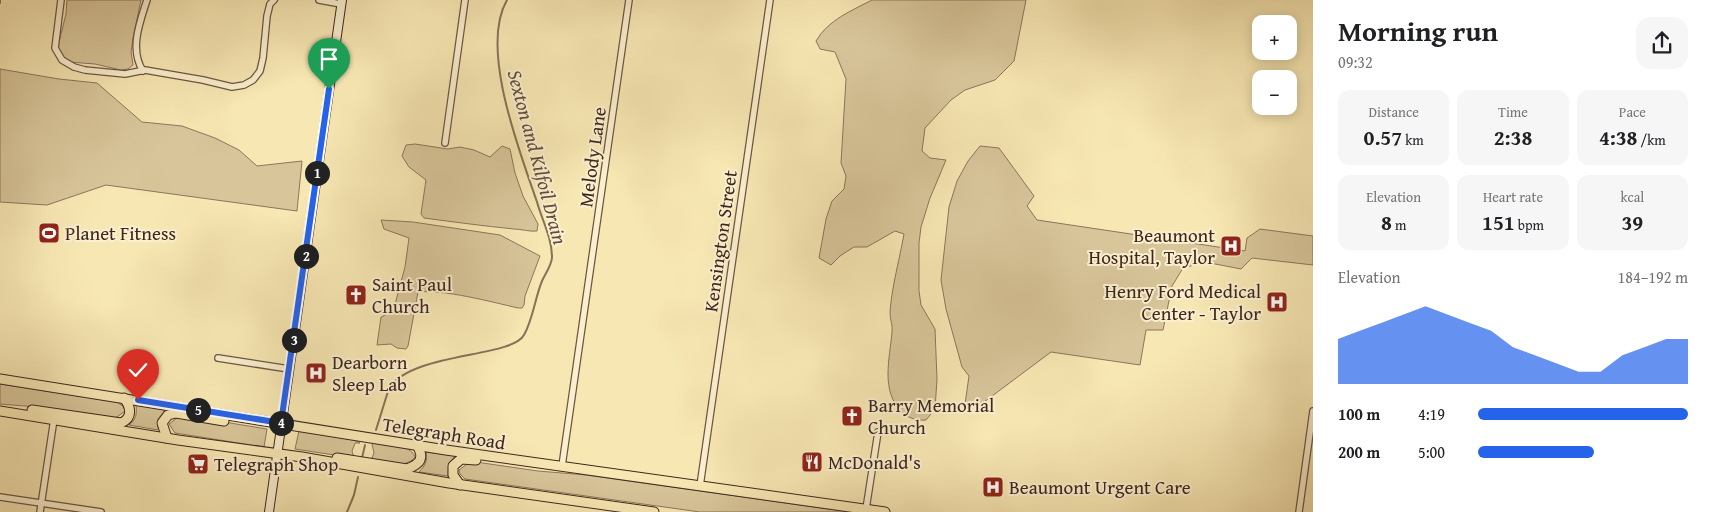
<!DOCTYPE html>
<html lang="en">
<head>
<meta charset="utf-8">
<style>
  body { margin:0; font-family:"Gentium Book Plus",serif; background:#f6f6f6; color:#202124; height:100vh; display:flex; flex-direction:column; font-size:19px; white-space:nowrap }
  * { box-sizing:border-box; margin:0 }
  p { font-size:16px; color:#757577 }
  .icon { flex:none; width:28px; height:28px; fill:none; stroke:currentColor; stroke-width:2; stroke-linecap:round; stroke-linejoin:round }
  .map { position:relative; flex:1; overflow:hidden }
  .details { display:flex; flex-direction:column; background:#fff; width:400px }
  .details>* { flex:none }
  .tools { position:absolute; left:1252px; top:15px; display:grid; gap:10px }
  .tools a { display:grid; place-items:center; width:45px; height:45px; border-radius:10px; background:#fff; box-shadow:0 2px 12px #0003; font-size:25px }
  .pin { position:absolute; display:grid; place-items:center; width:42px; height:42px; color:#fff; margin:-51px -21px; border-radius:50% 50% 50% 0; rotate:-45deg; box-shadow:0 0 5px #0007 }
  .pin .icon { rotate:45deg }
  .km { position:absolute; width:25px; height:25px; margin:-12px; border-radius:50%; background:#222; color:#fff; font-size:14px; line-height:25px; text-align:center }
  .round { display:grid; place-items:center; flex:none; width:52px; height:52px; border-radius:15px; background:#f6f6f6 }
  .summary { display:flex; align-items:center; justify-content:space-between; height:85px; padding:0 25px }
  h1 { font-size:28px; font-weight:800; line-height:38px }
  .stats { display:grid; grid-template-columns:repeat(3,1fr); gap:8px; height:85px; padding:5px 25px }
  .stats div { display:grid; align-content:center; border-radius:12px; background:#f6f6f6; text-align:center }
  .stats b { font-size:21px; font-weight:800 }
  .stats small { font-size:14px; font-weight:400 }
  .stats p { font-size:14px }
  .chart { height:140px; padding:10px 25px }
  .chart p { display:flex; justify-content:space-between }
  .chart svg { width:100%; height:90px; margin-top:5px; fill:#2563eb; opacity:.7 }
  ul { padding:0 25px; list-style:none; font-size:16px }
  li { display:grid; grid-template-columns:80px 60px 1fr; align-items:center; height:38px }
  li i { height:12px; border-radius:6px; background:#2563eb }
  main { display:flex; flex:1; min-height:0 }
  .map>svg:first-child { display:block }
  .green { fill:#d8c69a; stroke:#8b765c }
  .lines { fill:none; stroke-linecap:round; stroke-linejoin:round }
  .stream { stroke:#877258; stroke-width:2 }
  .street-casing { stroke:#6c5642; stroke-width:8 }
  .secondary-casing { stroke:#3e261d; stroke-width:10 }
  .primary-casing { stroke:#3e261d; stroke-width:11 }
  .street { stroke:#faefce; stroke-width:5.5 }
  .secondary { stroke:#faefce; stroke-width:8 }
  .primary { stroke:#f7e7b3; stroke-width:9 }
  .route-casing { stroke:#fff; stroke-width:10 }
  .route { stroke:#2563eb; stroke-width:6 }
  .labels { text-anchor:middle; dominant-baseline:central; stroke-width:4; stroke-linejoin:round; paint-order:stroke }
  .street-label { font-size:19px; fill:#3e261d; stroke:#faefce }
  .poi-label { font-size:19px; fill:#3e261d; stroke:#faefce; text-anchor:start }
  .water-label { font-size:20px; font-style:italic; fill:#634c3b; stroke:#faefce }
</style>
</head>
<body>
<main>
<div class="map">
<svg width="1313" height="512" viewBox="0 0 1313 512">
  <rect width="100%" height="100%" fill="#f7e7b3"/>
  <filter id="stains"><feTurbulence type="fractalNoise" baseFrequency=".004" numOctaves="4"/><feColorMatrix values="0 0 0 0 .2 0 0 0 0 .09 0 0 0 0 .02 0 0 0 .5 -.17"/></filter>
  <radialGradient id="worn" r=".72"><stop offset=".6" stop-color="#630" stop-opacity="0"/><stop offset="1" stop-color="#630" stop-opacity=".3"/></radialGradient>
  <!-- green -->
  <g class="green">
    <polygon points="67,0 141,0 133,38 131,52 133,65 128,69 121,70 95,64 69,62 64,59 59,51 58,46 66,14"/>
    <path d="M 872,0 L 1026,0 L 1014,61 L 995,80 L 965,90 L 951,100 L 925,128 L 922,151 L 930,158 L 946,160 L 930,198 L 921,227 L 919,243 L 919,291 L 921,305 L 935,329 L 937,379 L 935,409 L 926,420 C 917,421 908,418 902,412 C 880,391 890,358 892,332 C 893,326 890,319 890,313 C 891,290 900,257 904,234 L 895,231 L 867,247 L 854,247 L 840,256 L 831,265 L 819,258 L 826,219 L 832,201 L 844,189 L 846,176 L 841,163 L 846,79 L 835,52 L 820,49 L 816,41 C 828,20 851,11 872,0 Z"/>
    <polygon points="0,69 59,79 97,83 142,122 182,126 215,138 239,150 257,166 302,161 297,211 106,185 47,205 0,202"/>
    <path d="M 415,144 L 448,149 L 460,147 L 474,150 L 490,157 L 502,146 L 510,149 L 515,173 L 523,196 L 538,224 L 537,231 C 529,232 522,229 514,229 C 484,226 454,222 424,218 L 421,214 L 426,180 L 409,167 L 402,156 L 406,145 Z"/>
    <polygon points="980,146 999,148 1034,196 1027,206 1037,220 1245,251 1247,238 1260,229 1313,236 1313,265 1252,258 1241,269 1205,262 1183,268 1172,286 1163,330 1146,330 1140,365 1051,352 976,408 965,404 969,376 962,367 946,309 941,280 949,207 957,181 968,161"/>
    <path d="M 381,220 L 413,222 L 500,235 L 540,256 L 525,296 L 524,305 L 522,308 L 518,308 C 492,302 443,289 418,292 L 408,346 L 406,349 L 397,348 L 391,344 L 377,345 L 381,317 L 389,313 L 394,308 L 405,267 L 409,238 L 384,229 Z"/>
    <polygon points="0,384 117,402 124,407 125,411 117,417 112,418 37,407 0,404"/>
    <path d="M 136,405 L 165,410 L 158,419 L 158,430 L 129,425 C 136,420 137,414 136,405 Z"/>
    <polygon points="187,416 267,429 264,447 175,433 169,424 177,418"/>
    <polygon points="299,431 354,440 360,443 355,443 352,451 354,458 295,449"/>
    <path d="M 373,443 C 386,445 411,444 415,457 C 406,470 383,461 369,459 L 372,458 L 374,453 L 372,444 Z"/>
    <path d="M 426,452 L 455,456 C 448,463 448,467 448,476 L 419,472 C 425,466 428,460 426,452 Z"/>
    <polygon points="476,462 538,471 586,475 850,512 700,512 465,479 460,474 459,470 467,464"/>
  </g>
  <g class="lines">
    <!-- stream -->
    <g class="stream">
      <polyline points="0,3 0,0"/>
      <path d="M 376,430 L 389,388 C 413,352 511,358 524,335 C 533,319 535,298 542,281 C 545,274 552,265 552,257 C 552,238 542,220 537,202 C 520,152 479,48 507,0"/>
      <polyline points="362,458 365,445"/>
      <polyline points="347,512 354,495 358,477"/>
    </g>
    <!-- street casing -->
    <g class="street-casing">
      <g id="street">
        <polyline points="61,0 55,48 62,60 74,67 85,70 125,74 145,70 203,80 232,87 244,85 253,80 260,71 263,58 267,16 270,4 274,0"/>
        <polyline points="319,0 341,4"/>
        <path d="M 143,71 C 129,49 140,22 147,0"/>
        <polyline points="445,143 465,0"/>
        <polyline points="218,358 289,369"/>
        <polyline points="562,466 629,0"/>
        <polyline points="700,486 770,0"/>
        <polyline points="0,497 101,512"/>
        <polyline points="866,509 878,432"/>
        <polyline points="40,512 54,419"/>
        <polyline points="1299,512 1313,411"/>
      </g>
    </g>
    <!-- secondary casing -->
    <g class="secondary-casing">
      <polyline id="secondary" points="269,512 342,0"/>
    </g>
    <!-- primary casing -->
    <g class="primary-casing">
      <g id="primary">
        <polyline points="0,379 446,450 885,512"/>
        <path d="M 32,410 L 121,423 C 133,418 131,407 124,398"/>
        <polyline points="0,411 178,440 302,457 449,483 654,512"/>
        <polyline points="167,438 162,423 168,415 176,413 224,421"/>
        <path d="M 337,458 L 407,469 C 420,464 425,459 417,445"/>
        <polyline points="460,485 453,475 453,466 461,459 476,460"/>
      </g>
    </g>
    <!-- street -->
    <use href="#street" class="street"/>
    <!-- secondary -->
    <use href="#secondary" class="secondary"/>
    <!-- primary -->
    <use href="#primary" class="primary"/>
  </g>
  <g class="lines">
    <!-- route casing -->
    <g class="route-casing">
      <polyline id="route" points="138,400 281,423 329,89"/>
    </g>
    <!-- route -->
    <use href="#route" class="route"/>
  </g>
  <!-- icons -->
  <defs>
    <g id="stadium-square" transform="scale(1.125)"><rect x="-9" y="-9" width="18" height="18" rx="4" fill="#8f2418" stroke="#faefce"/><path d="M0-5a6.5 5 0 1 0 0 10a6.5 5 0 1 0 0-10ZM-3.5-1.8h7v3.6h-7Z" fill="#fff"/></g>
    <g id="hospital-square" transform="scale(1.125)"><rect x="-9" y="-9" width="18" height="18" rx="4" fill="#8f2418" stroke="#faefce"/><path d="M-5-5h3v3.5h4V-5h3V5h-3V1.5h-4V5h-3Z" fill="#fff"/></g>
    <g id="church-square" transform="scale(1.125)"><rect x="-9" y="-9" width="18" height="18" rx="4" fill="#8f2418" stroke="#faefce"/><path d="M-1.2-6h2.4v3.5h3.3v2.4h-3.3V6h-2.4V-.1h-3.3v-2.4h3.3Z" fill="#fff"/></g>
    <g id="restaurant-square" transform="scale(1.125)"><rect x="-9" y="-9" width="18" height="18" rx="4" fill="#8f2418" stroke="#faefce"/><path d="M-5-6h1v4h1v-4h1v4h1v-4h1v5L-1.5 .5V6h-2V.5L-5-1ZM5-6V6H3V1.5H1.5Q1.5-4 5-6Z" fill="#fff"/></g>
    <g id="supermarket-square" transform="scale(1.125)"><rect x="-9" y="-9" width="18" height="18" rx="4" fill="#8f2418" stroke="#faefce"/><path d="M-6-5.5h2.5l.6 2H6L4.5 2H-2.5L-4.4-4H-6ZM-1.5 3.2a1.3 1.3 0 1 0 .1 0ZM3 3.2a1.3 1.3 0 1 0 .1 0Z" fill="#fff"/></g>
  </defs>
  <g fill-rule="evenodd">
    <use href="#stadium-square" x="49" y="233"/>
    <use href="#hospital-square" x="1231" y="246"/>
    <use href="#church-square" x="356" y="295"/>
    <use href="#hospital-square" x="1277" y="302"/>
    <use href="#hospital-square" x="316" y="373"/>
    <use href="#church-square" x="852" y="416"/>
    <use href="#restaurant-square" x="812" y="462"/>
    <use href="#supermarket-square" x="198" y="464"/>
    <use href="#hospital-square" x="993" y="487"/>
  </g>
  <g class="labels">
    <!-- street labels -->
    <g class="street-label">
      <text transform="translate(592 157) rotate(-82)">Melody Lane</text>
      <text transform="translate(720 241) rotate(-82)">Kensington Street</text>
      <text transform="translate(444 433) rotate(9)">Telegraph Road</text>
    </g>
    <!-- poi labels -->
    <g class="poi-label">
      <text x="65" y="233">Planet Fitness</text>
      <text x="1215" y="235" text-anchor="end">Beaumont<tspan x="1215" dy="22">Hospital, Taylor</tspan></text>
      <text x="372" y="284">Saint Paul<tspan x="372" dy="22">Church</tspan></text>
      <text x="1261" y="291" text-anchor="end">Henry Ford Medical<tspan x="1261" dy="22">Center - Taylor</tspan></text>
      <text x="332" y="362">Dearborn<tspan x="332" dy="22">Sleep Lab</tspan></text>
      <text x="868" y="405">Barry Memorial<tspan x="868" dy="22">Church</tspan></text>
      <text x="828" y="462">McDonald's</text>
      <text x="214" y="464">Telegraph Shop</text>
      <text x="1009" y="487">Beaumont Urgent Care</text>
    </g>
    <!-- water labels -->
    <g class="water-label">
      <text transform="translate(538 157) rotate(75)">Sexton and Kilfoil Drain</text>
    </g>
  </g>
  <rect width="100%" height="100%" filter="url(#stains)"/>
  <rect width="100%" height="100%" fill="url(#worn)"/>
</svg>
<div class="tools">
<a>+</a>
<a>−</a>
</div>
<div class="pin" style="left:329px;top:89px;background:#1e9e55"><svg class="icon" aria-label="arrive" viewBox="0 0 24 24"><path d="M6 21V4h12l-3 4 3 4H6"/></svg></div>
<div class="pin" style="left:138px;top:400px;background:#d93025"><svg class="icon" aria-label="check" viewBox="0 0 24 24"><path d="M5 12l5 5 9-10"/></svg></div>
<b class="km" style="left:317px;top:173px">1</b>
<b class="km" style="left:306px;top:256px">2</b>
<b class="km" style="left:294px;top:340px">3</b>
<b class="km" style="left:281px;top:423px">4</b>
<b class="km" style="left:198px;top:410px">5</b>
</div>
<section class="details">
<div class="summary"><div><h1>Morning run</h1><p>09:32</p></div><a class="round"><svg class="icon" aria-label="share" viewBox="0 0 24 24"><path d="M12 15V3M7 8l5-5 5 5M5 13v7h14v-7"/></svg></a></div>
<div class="stats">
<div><p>Distance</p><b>0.57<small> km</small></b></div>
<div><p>Time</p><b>2:38</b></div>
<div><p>Pace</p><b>4:38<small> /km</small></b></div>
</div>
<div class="stats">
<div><p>Elevation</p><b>8<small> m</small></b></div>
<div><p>Heart rate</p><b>151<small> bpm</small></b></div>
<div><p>kcal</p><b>39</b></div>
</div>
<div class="chart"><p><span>Elevation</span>184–192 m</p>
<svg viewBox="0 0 160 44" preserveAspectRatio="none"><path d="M0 44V22L10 18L20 14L30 10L40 6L50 10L60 14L70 18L80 26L90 30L100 34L110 38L120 38L130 30L140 26L150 22L160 22V44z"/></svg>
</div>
<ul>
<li><b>100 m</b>4:19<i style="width:100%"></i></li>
<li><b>200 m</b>5:00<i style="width:55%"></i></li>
</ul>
</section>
</main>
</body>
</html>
